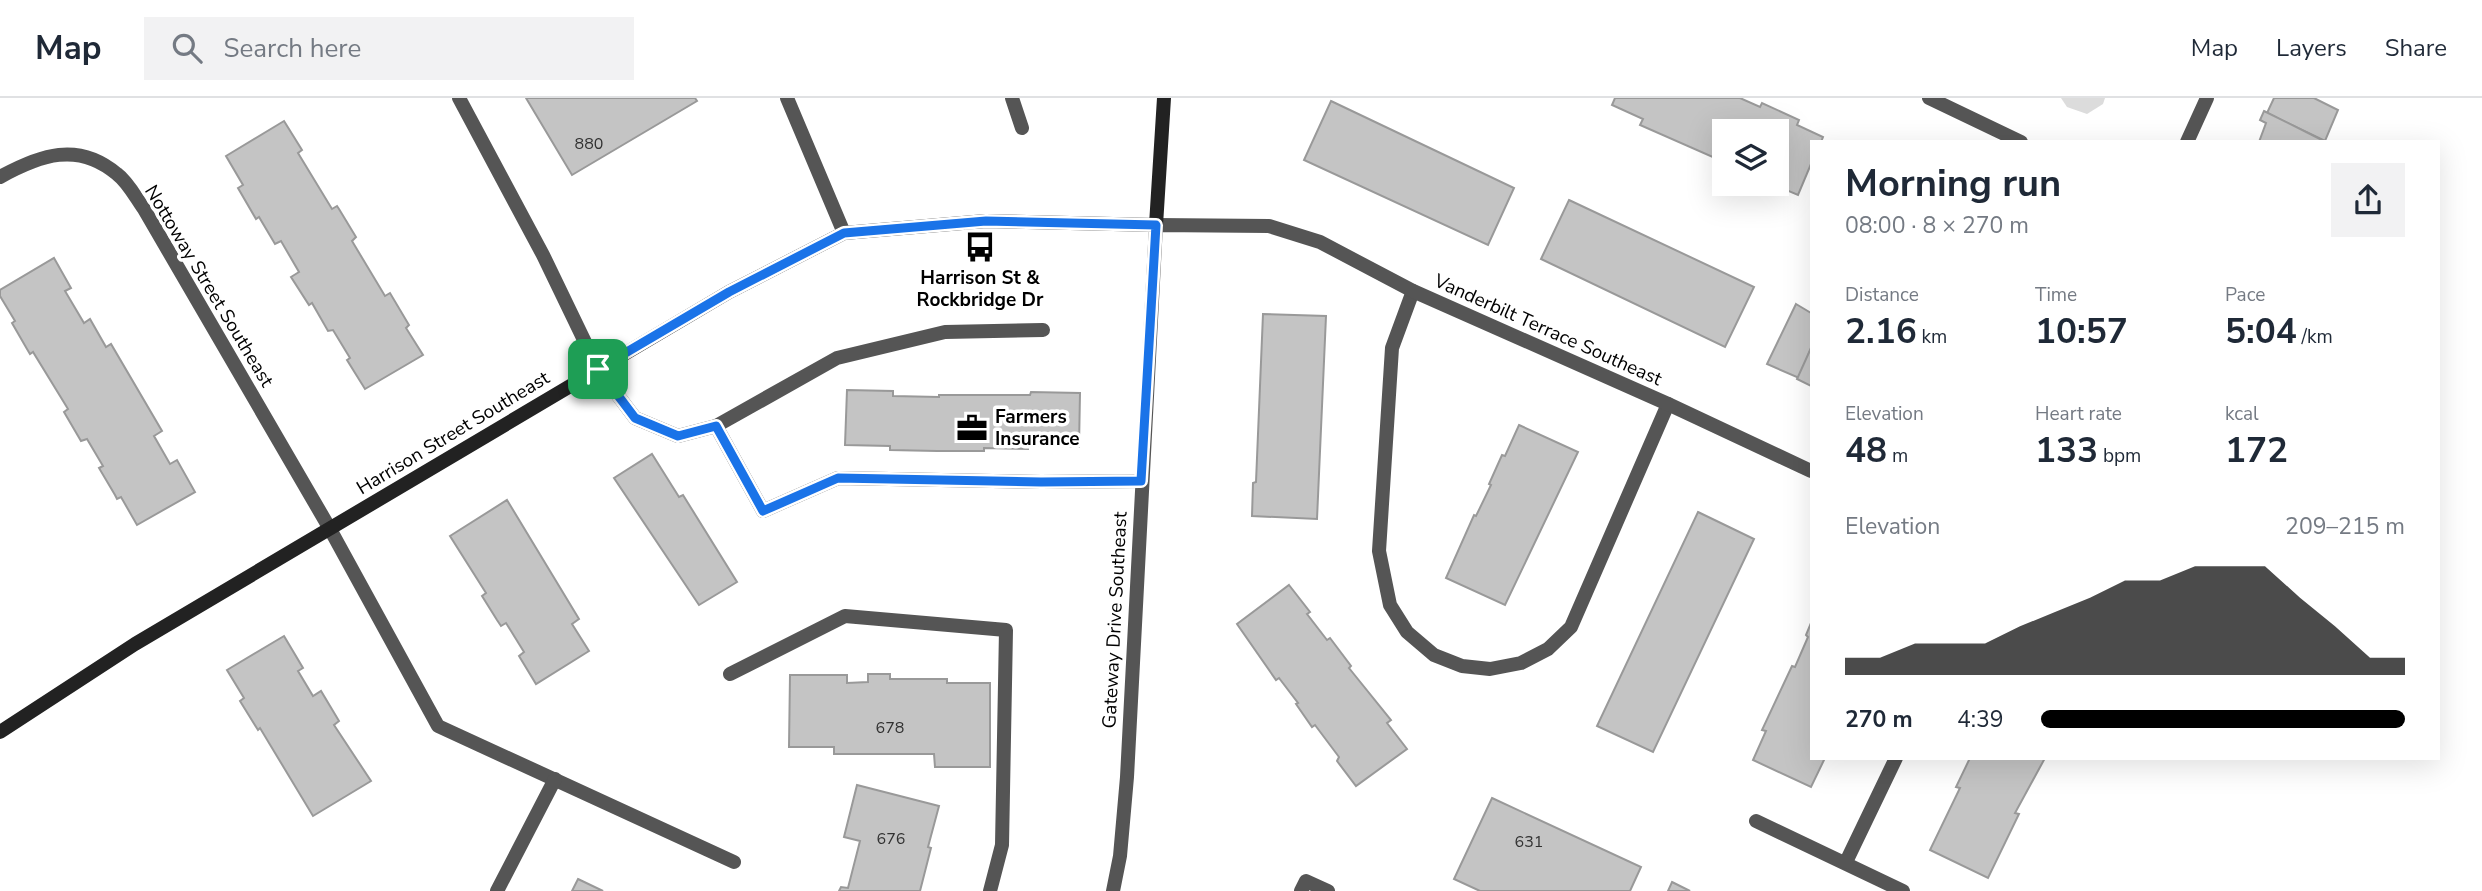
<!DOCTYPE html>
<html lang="en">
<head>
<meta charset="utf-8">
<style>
  body { margin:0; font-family:"Nunito Sans",sans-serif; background:#f2f2f3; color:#1f2937; height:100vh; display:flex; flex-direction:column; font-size:26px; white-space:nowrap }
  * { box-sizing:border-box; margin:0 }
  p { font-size:23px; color:#747a83 }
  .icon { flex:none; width:38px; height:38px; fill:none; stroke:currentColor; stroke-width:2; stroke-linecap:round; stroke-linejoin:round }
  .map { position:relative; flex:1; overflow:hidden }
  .sheet { position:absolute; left:1810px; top:42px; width:630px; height:620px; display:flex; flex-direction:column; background:#fff; border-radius:0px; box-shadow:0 7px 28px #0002 }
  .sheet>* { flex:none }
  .buttons { position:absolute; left:1712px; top:21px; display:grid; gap:14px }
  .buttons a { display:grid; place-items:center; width:77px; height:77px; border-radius:0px; background:#fff; box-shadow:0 7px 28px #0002; font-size:35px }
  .pin { position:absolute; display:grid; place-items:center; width:60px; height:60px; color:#fff; margin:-30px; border-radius:14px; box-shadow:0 4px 10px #0006 }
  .round { display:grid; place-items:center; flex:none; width:74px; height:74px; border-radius:0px; background:#f2f2f3 }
  .summary { display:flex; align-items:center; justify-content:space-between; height:119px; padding:0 35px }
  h1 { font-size:38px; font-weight:700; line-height:52px }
  .metrics { display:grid; grid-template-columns:repeat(3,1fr); gap:10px; height:119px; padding:7px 35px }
  .metrics div { display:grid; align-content:center }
  .metrics b { font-size:35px; font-weight:700 }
  .metrics small { font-size:19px; font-weight:400 }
  .metrics p { font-size:19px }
  .chart { height:196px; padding:14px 35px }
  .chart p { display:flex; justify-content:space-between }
  .chart svg { width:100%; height:126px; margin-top:7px; fill:#000; opacity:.7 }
  ul { padding:0 35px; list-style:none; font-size:23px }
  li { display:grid; grid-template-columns:112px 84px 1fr; align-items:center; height:52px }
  li i { height:18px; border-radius:9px; background:#000 }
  header { display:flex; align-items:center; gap:42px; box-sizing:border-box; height:98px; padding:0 35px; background:#fff; border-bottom:2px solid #e0e1e3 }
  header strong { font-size:33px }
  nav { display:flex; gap:38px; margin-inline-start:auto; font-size:24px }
  .search { width:490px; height:63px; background:#f2f2f3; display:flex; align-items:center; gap:18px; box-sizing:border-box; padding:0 24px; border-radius:0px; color:#747a83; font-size:26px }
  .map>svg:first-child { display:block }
  .green { fill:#dcdcdc }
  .building { fill:#c4c4c4; stroke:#999; stroke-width:2 }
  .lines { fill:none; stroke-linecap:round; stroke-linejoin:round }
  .lane { stroke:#555; stroke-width:14 }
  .street { stroke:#555; stroke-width:14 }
  .secondary { stroke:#222; stroke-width:14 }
  .route-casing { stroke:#fff; stroke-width:14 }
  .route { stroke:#1a73e8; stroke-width:9 }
  .labels { text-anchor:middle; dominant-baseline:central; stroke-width:7; stroke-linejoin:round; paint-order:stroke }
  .number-label { font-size:16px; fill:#313131 }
  .poi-label { font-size:19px; font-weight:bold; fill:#000; stroke:#fff }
  .street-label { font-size:19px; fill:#000; stroke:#fff }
</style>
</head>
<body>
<header>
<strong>Map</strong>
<div class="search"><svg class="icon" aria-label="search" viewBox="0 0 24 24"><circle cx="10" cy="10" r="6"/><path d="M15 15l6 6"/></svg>Search here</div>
<nav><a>Map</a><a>Layers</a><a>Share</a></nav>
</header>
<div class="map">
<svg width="2482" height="793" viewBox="0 0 2482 793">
  <rect width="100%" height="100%" fill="#fff"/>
  <!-- green -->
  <polygon class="green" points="2061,0 2105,0 2103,6 2087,16 2067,9"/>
  <!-- building -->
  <g class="building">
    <polygon points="526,0 695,0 697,3 572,77"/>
    <polygon points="1615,0 1740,0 1760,9 1762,5 1799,22 1797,27 1823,39 1821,44 1811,44 1811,66 1798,97 1772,86 1776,86 1776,33 1724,33 1724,64 1640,27 1643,21 1612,7"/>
    <polygon points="2274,0 2314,0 2338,12 2325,43 2267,15"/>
    <polygon points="1331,3 1514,90 1488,147 1304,62"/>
    <polygon points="2264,13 2322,42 2321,44 2259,44 2266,25 2260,22"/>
    <polygon points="284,23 302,52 298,55 332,111 337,108 339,111 356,139 352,143 385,198 390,195 409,227 406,230 423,257 365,291 347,262 350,260 333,232 328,233 312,205 309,207 291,179 299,174 281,143 275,146 259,119 256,121 238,90 243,87 226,58"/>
    <polygon points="1569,102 1754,189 1725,249 1541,161"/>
    <polygon points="54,160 71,190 65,193 84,225 90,221 106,249 111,246 162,333 154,338 170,366 177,362 195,394 137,427 121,399 117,401 115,397 99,370 103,368 87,341 81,343 64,314 68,311 33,254 30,256 27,251 12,225 15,223 0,198 0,192"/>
    <polygon points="1796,206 1811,215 1811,250 1799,280 1767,266"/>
    <polygon points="1263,216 1326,218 1317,421 1252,418 1253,385 1256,384"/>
    <polygon points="1811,250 1811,288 1797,281"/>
    <polygon points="847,292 893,293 893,298 939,299 939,297 1030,297 1031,294 1080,295 1079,349 1028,347 1028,351 984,350 984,353 937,353 890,352 890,348 845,347"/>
    <polygon points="1519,327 1578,354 1505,507 1446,480 1474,417 1476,418 1491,387 1489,386 1502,357 1505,358"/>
    <polygon points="652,356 679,399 683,397 737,484 699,507 614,380"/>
    <polygon points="507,402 579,521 572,526 589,553 536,586 519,558 524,554 506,525 501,528 497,522 482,498 486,495 450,438"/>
    <polygon points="1698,414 1754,441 1653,654 1597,628"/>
    <polygon points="1289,487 1310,514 1307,516 1327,542 1330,540 1351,568 1349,570 1353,575 1391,622 1387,625 1407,651 1356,688 1337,663 1339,659 1315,627 1312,629 1296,606 1298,605 1279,580 1276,582 1237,526"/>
    <polygon points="1811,525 1811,660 1822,660 1824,662 1811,689 1753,662 1766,633 1762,632 1792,568 1795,569 1808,539 1806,537"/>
    <polygon points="284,538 303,570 298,573 313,598 321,593 339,623 334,627 371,683 313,718 260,630 258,632 240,603 244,600 227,572"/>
    <polygon points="868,576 890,576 890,581 947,581 947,585 990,585 990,669 935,669 934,656 834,656 834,649 789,649 790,577 847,577 847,585 868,584"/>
    <polygon points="1970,660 2045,660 2015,715 2019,716 1988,780 1930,752 1960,690 1956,689"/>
    <polygon points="857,687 939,708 928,749 931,750 920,793 839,793 841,789 848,790 860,743 844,739"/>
    <polygon points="1492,700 1641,769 1630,793 1480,793 1454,781"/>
    <polygon points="578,781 603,793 572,793"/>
    <polygon points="1672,784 1690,793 1668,793"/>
  </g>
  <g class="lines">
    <!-- lane -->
    <g class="lane">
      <polyline points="459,0 543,157 598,271 635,320 678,338 716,328 837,260 945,234 1043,232"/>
      <polyline points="716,328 763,413 838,380 1041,384 1141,383"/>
      <polyline points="730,576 845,518 1006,532 1002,747 990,793"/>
      <polyline points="1756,723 1903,793"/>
    </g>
    <!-- street -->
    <g class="street">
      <polyline points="787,0 844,135"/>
      <polyline points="1012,0 1022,30"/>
      <polyline points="1929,0 2021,44"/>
      <polyline points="2187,44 2207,0"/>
      <path d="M 0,79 C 40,57 78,43 117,76 C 128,84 136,100 144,111 L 330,431 L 438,628 L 734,764"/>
      <polyline points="1413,193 1392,250 1379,453 1390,507 1407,534 1434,557 1462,568 1490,571 1521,565 1548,551 1571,529 1668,306"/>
      <polyline points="1846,764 1896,660"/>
      <polyline points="497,793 555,681"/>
      <polyline points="1113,793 1120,758 1127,679 1156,127 1269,128 1320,144 1413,193 1668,306 1811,373"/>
      <polyline points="1301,793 1306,783 1328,793"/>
    </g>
    <!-- secondary -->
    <polyline class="secondary" points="0,634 135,546 729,194 844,135 986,123 1156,127 1164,0"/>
  </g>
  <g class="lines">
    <!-- route casing -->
    <g class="route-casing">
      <polygon id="route" points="986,123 1156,127 1141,383 1041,384 838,380 763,413 716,328 678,338 635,320 598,271 729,194 844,135"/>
    </g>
    <!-- route -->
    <use href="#route" class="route"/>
  </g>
  <!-- icons -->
  <defs>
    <g id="bus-bare" transform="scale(2.415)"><path d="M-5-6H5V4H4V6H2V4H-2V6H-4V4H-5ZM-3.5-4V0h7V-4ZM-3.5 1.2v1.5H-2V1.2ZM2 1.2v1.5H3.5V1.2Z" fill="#000" stroke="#fff" stroke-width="2.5" paint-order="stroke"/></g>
    <g id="office-bare" transform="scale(2.415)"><path d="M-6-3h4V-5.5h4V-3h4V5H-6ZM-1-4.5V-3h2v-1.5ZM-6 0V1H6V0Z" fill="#000" stroke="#fff" stroke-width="2.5" paint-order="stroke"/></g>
  </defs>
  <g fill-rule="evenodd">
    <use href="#bus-bare" x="980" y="149"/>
    <use href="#office-bare" x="972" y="330"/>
  </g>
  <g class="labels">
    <!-- number labels -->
    <g class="number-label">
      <text x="589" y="46">880</text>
      <text x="890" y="630">678</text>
      <text x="891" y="741">676</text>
      <text x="1529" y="744">631</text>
    </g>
    <!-- poi labels -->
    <g class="poi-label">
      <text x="980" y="180">Harrison St &amp;<tspan x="980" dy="22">Rockbridge Dr</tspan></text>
      <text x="995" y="319" text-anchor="start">Farmers<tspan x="995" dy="22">Insurance</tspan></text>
    </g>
    <!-- street labels -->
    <g class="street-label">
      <text transform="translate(209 188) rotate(59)">Nottoway Street Southeast</text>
      <text transform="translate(1548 232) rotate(24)">Vanderbilt Terrace Southeast</text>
      <text transform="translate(453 335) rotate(-31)">Harrison Street Southeast</text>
      <text transform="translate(1115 522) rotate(-87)">Gateway Drive Southeast</text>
    </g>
  </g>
</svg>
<div class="buttons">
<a><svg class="icon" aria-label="layers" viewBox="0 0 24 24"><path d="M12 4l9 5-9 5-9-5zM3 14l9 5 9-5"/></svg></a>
</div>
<div class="pin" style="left:598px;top:271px;background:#1e9e55"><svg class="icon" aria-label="arrive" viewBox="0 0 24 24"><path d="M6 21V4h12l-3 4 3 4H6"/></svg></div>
<section class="sheet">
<div class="summary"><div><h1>Morning run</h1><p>08:00 · 8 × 270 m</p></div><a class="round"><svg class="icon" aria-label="share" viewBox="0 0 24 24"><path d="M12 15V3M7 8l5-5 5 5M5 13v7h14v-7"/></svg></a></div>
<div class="metrics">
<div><p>Distance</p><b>2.16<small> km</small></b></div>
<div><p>Time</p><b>10:57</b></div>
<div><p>Pace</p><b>5:04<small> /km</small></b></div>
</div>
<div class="metrics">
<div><p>Elevation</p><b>48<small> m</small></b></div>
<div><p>Heart rate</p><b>133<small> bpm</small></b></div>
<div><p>kcal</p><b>172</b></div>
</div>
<div class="chart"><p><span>Elevation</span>209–215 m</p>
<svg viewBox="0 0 160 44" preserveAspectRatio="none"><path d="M0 44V38L10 38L20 33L30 33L40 33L50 27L60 22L70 17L80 11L90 11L100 6L110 6L120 6L130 17L140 27L150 38L160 38V44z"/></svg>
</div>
<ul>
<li><b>270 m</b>4:39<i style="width:100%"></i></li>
</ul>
</section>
</div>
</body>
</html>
